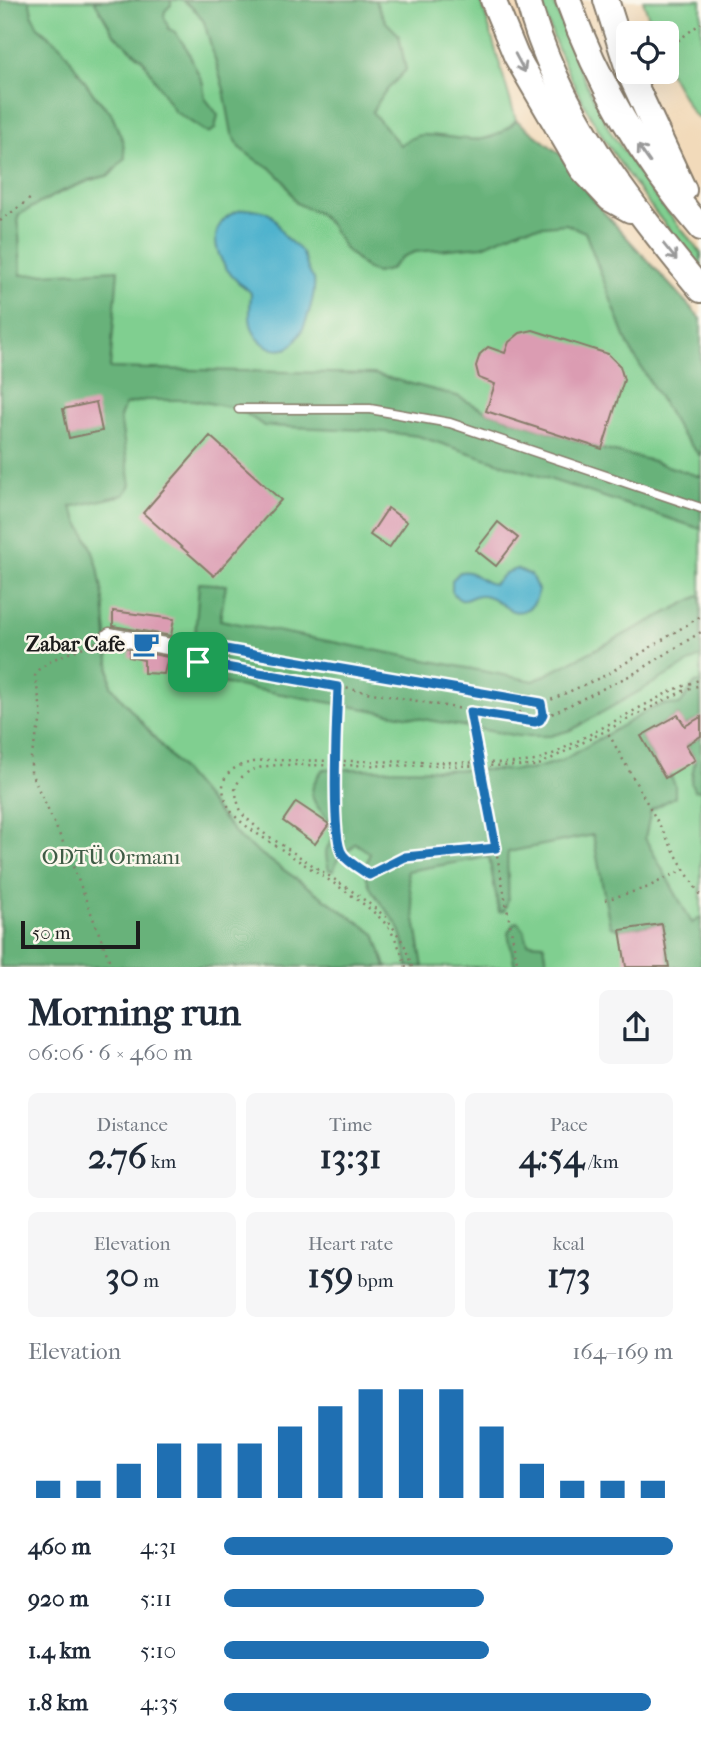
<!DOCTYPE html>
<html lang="en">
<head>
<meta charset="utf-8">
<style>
  body { margin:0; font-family:"IM FELL French Canon",serif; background:#f6f6f7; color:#1f2937; height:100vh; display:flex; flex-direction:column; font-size:26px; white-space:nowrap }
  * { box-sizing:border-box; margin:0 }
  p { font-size:23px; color:#747a83 }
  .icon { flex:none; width:38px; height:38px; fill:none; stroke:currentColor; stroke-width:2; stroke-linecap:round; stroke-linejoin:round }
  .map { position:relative; height:967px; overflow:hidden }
  .details { display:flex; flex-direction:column; background:#fff; flex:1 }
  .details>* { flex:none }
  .buttons { position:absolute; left:616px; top:21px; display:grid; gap:14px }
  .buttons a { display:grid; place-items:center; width:63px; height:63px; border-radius:10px; background:#fff; box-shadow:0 7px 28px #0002; font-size:35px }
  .scale { position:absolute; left:21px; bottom:18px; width:119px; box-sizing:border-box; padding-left:7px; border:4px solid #1c1c1c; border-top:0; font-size:19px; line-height:24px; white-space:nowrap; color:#1c1c1c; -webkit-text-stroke:5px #fbf7ec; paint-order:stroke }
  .pin { position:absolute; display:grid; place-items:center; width:60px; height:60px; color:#fff; margin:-30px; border-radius:14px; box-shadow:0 4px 10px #0006 }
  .round { display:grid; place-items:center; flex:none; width:74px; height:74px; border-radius:10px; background:#f6f6f7 }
  .headline { display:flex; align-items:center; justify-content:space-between; height:119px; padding:0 28px }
  h1 { font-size:38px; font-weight:700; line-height:52px }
  .metrics { display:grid; grid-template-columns:repeat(3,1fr); gap:10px; height:119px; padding:7px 28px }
  .metrics div { display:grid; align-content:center; border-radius:10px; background:#f6f6f7; text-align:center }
  .metrics b { font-size:35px; font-weight:700 }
  .metrics small { font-size:19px; font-weight:400 }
  .metrics p { font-size:19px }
  .chart { height:196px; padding:14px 28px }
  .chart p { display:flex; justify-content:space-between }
  .chart svg { width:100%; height:126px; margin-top:7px; stroke:#1f6fb2; stroke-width:6 }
  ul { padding:0 28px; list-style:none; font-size:23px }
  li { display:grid; grid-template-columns:112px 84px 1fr; align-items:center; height:52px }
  li i { height:18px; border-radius:9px; background:#1f6fb2 }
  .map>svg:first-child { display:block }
  .green { fill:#80cf90; stroke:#4e7656; stroke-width:2 }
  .forest { fill:#68b27a; stroke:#42674b; stroke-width:2 }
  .water { fill:#4fb3ce; stroke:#366875; stroke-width:2 }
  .building { fill:#db9cb2 }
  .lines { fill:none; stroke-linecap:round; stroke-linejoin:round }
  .lane-casing { stroke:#877b6b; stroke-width:11 }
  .street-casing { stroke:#877b6b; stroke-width:19 }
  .primary-casing { stroke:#877b6b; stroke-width:28 }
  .path { stroke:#877b6b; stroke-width:2.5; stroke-dasharray:2 5; stroke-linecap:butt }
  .lane { stroke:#fff; stroke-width:8 }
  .street { stroke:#fff; stroke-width:16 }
  .primary { stroke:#fff; stroke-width:24 }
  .oneway { stroke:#999 }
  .route-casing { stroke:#fff; stroke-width:14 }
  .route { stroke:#1f6fb2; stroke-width:9 }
  .labels { text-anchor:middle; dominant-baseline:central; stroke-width:5; stroke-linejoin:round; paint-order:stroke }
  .poi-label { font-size:21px; font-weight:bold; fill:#1c1c1c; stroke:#fbf7ec; text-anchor:end }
  .park-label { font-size:21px; fill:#3f5b45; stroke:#fbf7ec }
</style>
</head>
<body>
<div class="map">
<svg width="701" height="967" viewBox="0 0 701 967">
  <rect width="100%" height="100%" fill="#fbf7ec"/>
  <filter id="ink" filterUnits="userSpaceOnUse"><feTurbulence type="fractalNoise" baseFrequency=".0143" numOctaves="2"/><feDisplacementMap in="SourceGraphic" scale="14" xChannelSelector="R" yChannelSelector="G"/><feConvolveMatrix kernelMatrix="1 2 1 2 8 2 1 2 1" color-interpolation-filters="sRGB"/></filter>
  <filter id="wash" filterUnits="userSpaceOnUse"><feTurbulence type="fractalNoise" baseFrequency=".00686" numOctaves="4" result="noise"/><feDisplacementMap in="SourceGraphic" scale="28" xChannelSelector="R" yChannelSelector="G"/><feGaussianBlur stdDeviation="1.57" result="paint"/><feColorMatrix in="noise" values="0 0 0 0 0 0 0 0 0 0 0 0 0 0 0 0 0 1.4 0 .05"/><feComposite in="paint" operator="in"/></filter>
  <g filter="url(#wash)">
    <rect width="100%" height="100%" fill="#f2daba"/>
    <!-- green -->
    <g class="green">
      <path d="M 29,0 L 481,0 L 516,120 L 560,154 L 597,205 L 701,319 L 701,967 L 386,967 L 375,934 L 241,840 L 111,686 L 104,601 L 27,386 L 18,215 C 48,199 76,183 110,175 L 111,113 L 94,95 L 62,48 L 38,27 L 33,17 Z"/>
      <path d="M 541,0 L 553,0 L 576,63 L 610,131 L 656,198 L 701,253 L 701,269 C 634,189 570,103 541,0 Z"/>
      <polygon points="643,0 701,0 701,120 692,113 667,68 667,33 654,33"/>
    </g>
    <!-- forest -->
    <g class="forest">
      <polygon points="0,0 29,0 33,17 38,27 62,47 94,95 111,113 123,141 125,158 110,175 90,180 60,192 18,215 21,275 118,270 110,368 374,374 457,396 486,411 602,449 649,460 701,477 701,529 418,436 366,430 264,426 239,409 193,400 145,400 125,405 120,417 131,485 124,495 71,507 91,546 98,567 104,601 111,686 241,840 375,934 386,967 0,967"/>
      <polygon points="94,0 171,0 171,5 165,11 164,16 169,29 175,32 187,49 203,84 205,98 218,115 215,129 208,133 174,111 143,60 114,34"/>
      <path d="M 183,0 L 375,0 L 386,22 L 399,35 L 406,70 L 384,93 L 372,112 L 400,145 C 406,141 414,136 421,135 C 456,134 487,153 516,120 L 560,154 L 597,205 L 701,319 L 701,457 L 681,434 L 629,347 L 585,232 L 566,224 L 523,228 L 483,246 L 415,252 L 402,257 L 389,270 L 376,273 L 367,269 L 344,248 L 331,226 L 318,213 L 296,203 L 284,181 L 271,168 L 260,163 L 241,149 L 232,134 L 224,90 L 204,22 L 197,12 Z"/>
      <polygon points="199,583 226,585 220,620 534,681 701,595 701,656 571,730 550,736 518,736 192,678"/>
      <path d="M 701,682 L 701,718 L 685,726 L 678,715 L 641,736 L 664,777 L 670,775 L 675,785 L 675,797 L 651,810 L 645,838 L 692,923 L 701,917 L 701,967 L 669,967 L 662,924 L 620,930 L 610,926 L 593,835 L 508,852 C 505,873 513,892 504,911 L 499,912 L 489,857 L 407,871 L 423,967 L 409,967 C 405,955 405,941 400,930 C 387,904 355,887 370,853 L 355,843 L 351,849 C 340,851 337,860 334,870 L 329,870 C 327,863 325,854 327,848 C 328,847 332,839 332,838 C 337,810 292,807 323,769 L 529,770 L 561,761 L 651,709 L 664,704 L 680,705 L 695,683 Z"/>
      <polygon points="701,736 701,791 694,790 691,782 695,760 686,745"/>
      <polygon points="518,922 524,930 528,943 544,944 548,967 515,967 508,933 514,923"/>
    </g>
    <!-- water -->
    <g class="water">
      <path d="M 252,209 C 280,212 273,224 287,239 C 293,245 299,246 303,254 C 307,263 307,272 314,279 C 316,295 304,339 288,348 C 281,351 274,350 267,346 C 247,334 249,315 251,293 C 247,288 243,286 238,282 C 223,268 207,241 222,222 C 230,212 240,209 252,209 Z"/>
      <path d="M 516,569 L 531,575 L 538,590 C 537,598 535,605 527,609 C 508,620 500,595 481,595 C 468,595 463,609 452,591 L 452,580 L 460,572 C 475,569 480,583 494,584 L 505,573 Z"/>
    </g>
    <g id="blocks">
      <!-- building -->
      <g class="building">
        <polygon points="533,330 608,354 620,366 624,380 602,449 486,411 495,384 479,378 476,366 480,354 488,347 505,353 509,342 520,333"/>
        <polygon points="96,402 102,431 69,438 63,409"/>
        <polygon points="210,436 281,500 214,576 143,513"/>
        <polygon points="388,508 407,522 389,548 370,535"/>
        <polygon points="498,522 518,538 496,566 476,550"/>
        <polygon points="113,611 174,619 171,636 113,626"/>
        <polygon points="130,650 168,657 164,674 144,673 144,660 129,657"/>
        <polygon points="678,715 685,726 701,717 701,736 686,745 695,760 665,778 641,736"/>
        <polygon points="296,802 329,824 315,844 283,821"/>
        <polygon points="662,924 669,967 626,967 620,930"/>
      </g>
    </g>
  </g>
  <g filter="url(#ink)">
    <use href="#blocks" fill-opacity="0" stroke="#877b6b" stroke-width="2"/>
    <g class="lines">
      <!-- lane casing -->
      <g class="lane-casing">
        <polyline id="lane" points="239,409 370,409 450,423 701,508"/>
      </g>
      <!-- street casing -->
      <g class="street-casing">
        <polyline id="street" points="110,636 177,648"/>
      </g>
      <!-- primary casing -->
      <g class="primary-casing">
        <g id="primary">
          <polyline points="493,0 516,56 582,169 610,199 630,210"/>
          <path d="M 528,0 C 557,112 629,202 701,290"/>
          <path d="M 568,0 C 598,85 642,159 701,228"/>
          <polyline points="606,0 628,69"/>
          <polyline points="629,72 684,190"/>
        </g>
      </g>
      <!-- path -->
      <g class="path">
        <polyline points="667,49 701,23"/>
        <polyline points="0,221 31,198"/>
        <polyline points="96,642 54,659 39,669 35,676 42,715 31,757 31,773 67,851 112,967"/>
        <polyline points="193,646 202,645 544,703 606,675 701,616"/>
        <polyline points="190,656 198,662 535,722 637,672 701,632"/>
        <path d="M 338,687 C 337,714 330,840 343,855 C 349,863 361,869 369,875 L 405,857 L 496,848"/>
        <polyline points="470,711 518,967"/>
        <polyline points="519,720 520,707 524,701"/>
        <polyline points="540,720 543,714 541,704"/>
        <polyline points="684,869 701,897"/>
        <polyline points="605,900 646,888 684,869 607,731"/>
        <path d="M 406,967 C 400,948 393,929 378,916 C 348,890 313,871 281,849 C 264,838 246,828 233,814 C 228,807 224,798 223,789 C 222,766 249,762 267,760 L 513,763 L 535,761 L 555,753 L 671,691 L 701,679"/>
        <path d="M 412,967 L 404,944 L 386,917 L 358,895 L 262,832 L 244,816 L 239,807 L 235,790 C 241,769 259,767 277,765 L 537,766 L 687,689 L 701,685"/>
      </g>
      <!-- lane -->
      <use href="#lane" class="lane"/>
      <!-- street -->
      <use href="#street" class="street"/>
      <!-- primary -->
      <use href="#primary" class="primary"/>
    </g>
    <!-- one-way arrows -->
    <defs><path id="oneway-shaft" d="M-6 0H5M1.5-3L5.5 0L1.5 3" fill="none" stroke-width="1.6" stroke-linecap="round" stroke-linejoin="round" transform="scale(1.75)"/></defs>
    <g class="oneway">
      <use href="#oneway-shaft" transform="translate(520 63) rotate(62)"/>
      <use href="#oneway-shaft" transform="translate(644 154) rotate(-125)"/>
      <use href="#oneway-shaft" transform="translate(670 252) rotate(51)"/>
    </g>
  </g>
  <g class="lines" filter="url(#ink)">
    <!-- route casing -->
    <g class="route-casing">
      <path id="route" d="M 202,645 L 541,703 L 543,714 L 540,720 L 535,722 L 470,712 L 496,848 L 405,857 L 369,875 C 361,869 349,863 343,855 C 330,840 337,714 338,687 L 198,662 L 177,648 Z"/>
    </g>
    <!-- route -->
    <use href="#route" class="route"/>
  </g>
  <!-- icons -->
  <defs>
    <g id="cafe-bare" transform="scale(2.1)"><path d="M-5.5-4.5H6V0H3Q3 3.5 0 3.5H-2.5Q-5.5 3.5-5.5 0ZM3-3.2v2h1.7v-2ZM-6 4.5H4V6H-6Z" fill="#1f6fb2" stroke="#fbf7ec" stroke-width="2.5" paint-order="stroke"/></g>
  </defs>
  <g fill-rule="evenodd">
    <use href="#cafe-bare" x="146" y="644"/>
  </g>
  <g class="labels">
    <!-- poi labels -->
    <g class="poi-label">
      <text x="125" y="644">Zabar Cafe</text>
    </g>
    <!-- park labels -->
    <g class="park-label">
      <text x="111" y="857">ODTÜ Ormanı</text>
    </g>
  </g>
</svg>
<div class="buttons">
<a><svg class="icon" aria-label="locate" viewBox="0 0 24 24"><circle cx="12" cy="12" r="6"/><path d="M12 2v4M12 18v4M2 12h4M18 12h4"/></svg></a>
</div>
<div class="scale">50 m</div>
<div class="pin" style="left:198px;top:662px;background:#1e9e55"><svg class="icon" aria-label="arrive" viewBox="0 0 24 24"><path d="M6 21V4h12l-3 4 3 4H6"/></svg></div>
</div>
<section class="details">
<div class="headline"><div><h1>Morning run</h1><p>06:06 · 6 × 460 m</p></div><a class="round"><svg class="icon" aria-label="share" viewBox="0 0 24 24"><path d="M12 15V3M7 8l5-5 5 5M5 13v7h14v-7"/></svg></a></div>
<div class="metrics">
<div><p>Distance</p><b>2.76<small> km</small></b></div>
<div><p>Time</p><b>13:31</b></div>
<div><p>Pace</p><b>4:54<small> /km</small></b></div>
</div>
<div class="metrics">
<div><p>Elevation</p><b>30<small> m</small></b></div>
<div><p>Heart rate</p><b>159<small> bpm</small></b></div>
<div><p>kcal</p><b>173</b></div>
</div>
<div class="chart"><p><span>Elevation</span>164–169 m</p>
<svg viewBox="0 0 160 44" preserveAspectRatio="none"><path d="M5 44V38M15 44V38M25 44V32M35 44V25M45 44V25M55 44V25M65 44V19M75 44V12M85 44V6M95 44V6M105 44V6M115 44V19M125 44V32M135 44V38M145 44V38M155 44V38"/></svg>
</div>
<ul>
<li><b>460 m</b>4:31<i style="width:100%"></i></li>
<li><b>920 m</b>5:11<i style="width:58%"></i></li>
<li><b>1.4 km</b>5:10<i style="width:59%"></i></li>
<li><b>1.8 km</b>4:35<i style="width:95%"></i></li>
</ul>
</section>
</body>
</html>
